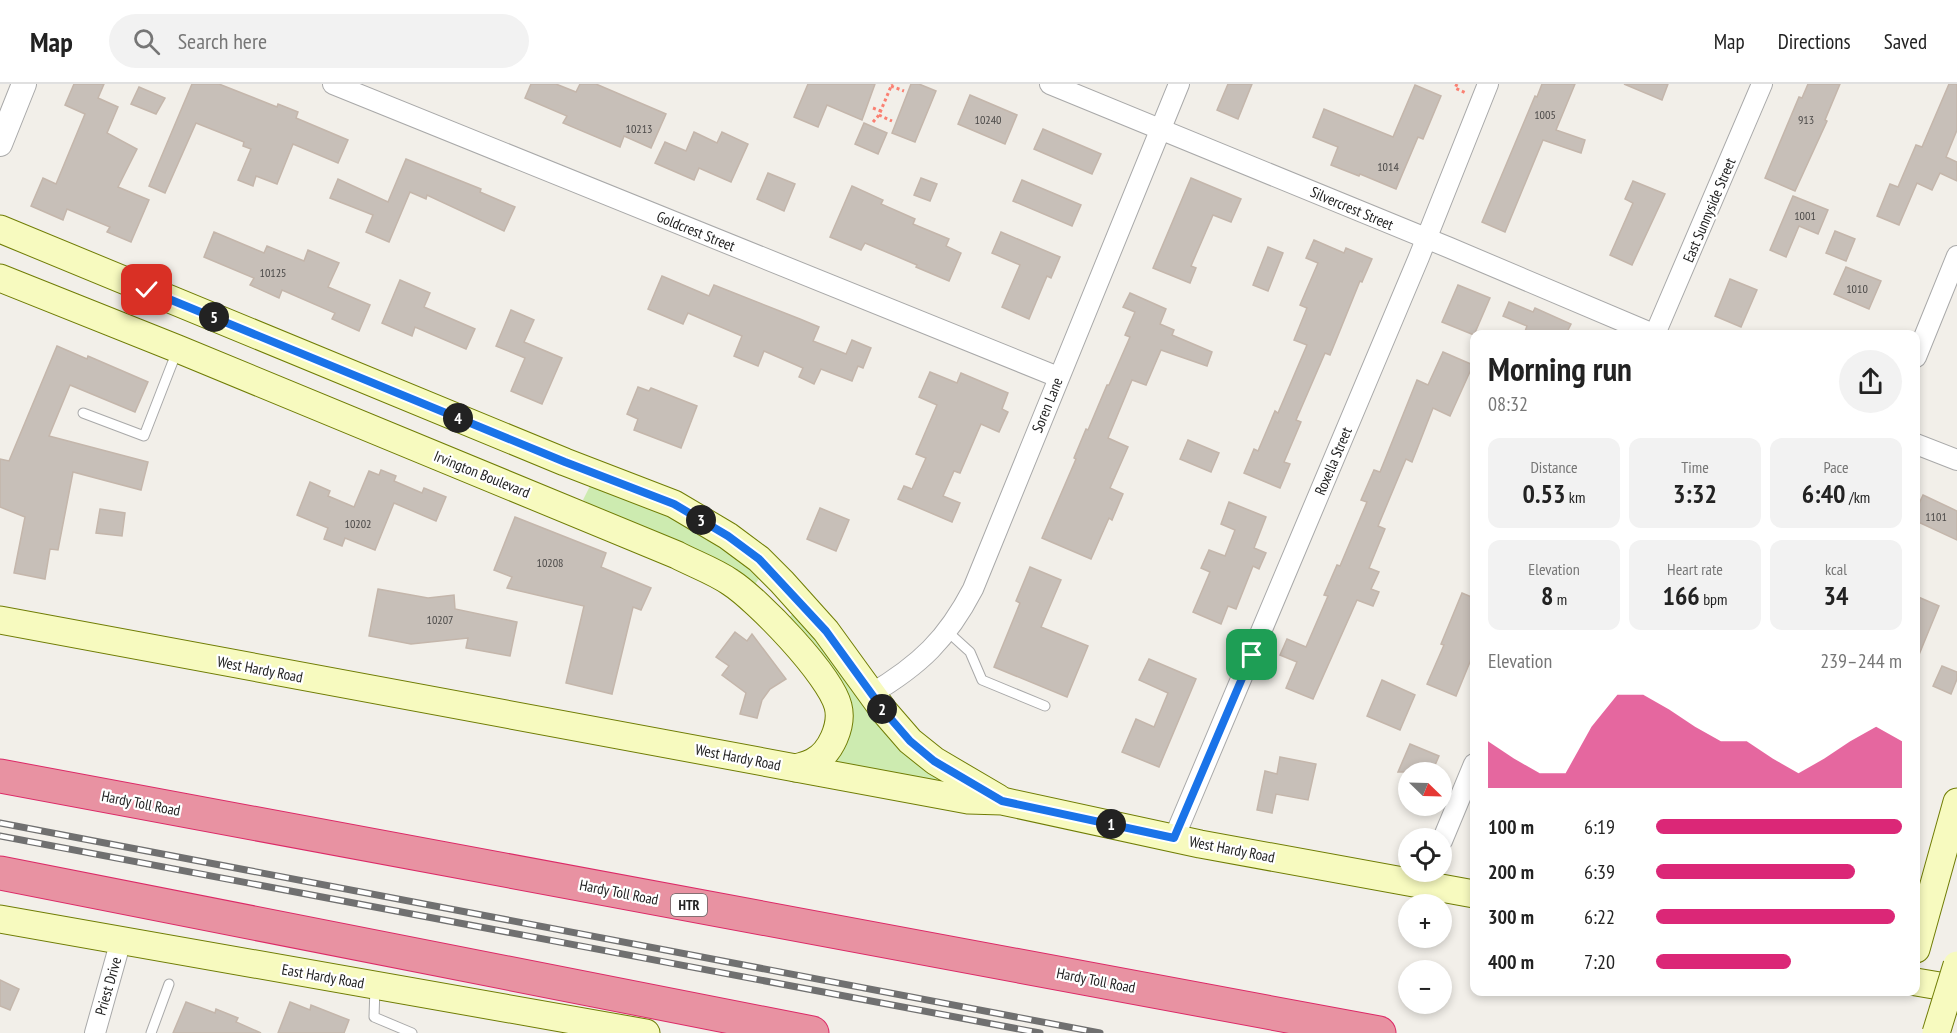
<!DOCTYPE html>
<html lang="en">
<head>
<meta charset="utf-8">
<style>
  body { margin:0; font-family:"PT Sans Narrow",sans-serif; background:#f2f2f2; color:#222; height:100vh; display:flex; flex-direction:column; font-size:22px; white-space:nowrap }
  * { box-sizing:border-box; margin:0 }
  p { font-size:20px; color:#767676 }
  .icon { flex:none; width:33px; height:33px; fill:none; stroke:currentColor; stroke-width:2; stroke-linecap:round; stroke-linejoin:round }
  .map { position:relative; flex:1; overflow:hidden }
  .sheet { position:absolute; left:1470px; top:246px; width:450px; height:666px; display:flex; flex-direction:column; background:#fff; border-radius:12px; box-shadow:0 3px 9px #0003 }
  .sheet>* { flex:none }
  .needle { width:39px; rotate:113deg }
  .buttons { position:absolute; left:1398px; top:678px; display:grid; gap:12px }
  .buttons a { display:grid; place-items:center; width:54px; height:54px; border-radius:50%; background:#fff; box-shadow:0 3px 9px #0003; font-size:30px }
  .pin { position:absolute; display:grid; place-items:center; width:51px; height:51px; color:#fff; margin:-26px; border-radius:12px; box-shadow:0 3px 9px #0006 }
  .km { position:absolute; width:30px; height:30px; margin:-15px; border-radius:50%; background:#222; color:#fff; font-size:16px; line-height:30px; text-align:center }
  .round { display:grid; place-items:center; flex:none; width:63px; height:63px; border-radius:32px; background:#f2f2f2 }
  .overview { display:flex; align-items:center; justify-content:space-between; height:102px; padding:0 18px }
  h1 { font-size:33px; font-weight:700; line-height:45px }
  .metrics { display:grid; grid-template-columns:repeat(3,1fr); gap:9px; height:102px; padding:6px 18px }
  .metrics div { display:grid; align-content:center; border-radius:12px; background:#f2f2f2; text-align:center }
  .metrics b { font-size:26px; font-weight:700 }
  .metrics small { font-size:16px; font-weight:400 }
  .metrics p { font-size:16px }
  .chart { height:168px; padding:12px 18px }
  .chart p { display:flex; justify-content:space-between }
  .chart svg { width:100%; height:108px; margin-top:6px; fill:#db2777; opacity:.7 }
  ul { padding:0 18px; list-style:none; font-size:20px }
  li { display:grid; grid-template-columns:96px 72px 1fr; align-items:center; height:45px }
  li i { height:15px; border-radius:8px; background:#db2777 }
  header { display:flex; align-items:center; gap:36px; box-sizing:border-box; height:84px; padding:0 30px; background:#fff; border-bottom:2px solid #e0e0e0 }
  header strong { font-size:28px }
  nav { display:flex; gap:33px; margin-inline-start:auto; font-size:21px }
  .search { width:420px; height:54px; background:#f2f2f2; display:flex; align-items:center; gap:15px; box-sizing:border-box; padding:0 21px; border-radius:33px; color:#767676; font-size:22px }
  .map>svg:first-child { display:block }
  .grass { fill:#cdebb0 }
  .building { fill:#c7bfb8; stroke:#c4b6ab; stroke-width:1.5 }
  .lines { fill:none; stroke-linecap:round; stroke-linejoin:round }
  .service-casing { stroke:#a9a9a9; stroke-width:11 }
  .minor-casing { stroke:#a9a9a9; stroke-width:22 }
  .tertiary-casing { stroke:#a9a9a9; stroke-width:26 }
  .secondary-casing { stroke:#707d05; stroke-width:29 }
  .motorway-casing { stroke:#dc2a67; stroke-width:35 }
  .path { stroke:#fa8072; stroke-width:3; stroke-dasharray:3 3; stroke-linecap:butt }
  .service { stroke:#fff; stroke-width:9 }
  .minor { stroke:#fff; stroke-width:20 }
  .tertiary { stroke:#fff; stroke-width:24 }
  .secondary { stroke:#f7fabf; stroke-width:27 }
  .motorway { stroke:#e892a2; stroke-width:33 }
  .rail-casing { stroke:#707070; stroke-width:7 }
  .rail { stroke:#fff; stroke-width:4.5; stroke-dasharray:14; stroke-linecap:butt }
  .secondary-bridge-casing { stroke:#707d05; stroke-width:29; stroke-linecap:butt }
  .secondary-bridge { stroke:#f7fabf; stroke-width:27 }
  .route-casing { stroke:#fff; stroke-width:12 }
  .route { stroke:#1a73e8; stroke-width:8 }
  .labels { text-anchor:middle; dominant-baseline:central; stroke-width:4.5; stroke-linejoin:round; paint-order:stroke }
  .number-label { font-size:12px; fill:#4b4948 }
  .shield { fill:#fff; stroke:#646464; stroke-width:1.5 }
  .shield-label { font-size:14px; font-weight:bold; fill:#222 }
  .street-label { font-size:15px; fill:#222; stroke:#fff }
</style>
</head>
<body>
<header>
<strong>Map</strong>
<div class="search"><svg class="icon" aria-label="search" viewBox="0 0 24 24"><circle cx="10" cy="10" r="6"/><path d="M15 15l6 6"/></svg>Search here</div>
<nav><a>Map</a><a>Directions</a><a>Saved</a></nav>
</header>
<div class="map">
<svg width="1957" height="949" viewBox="0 0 1957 949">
  <rect width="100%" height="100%" fill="#f2efe9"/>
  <!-- grass -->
  <g class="grass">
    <polygon points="590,402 667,430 724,462 760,493 754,502 612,434 583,416"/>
    <polygon points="795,528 941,693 937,700 836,680 834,674 841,662 788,534"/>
  </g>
  <!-- building -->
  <g class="building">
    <polygon points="74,0 104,0 98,14 118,23 107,49 137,65 118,103 149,116 131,158 107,148 110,143 67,125 63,136 31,122 43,94 56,100 85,30 65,21"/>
    <polygon points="192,0 219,0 277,23 278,20 298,28 296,34 348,56 338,79 293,60 277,100 256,92 253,102 238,96 251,65 243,62 244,58 196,39 165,109 149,102"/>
    <polygon points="531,0 556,0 576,8 580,0 596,0 666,30 651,64 624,52 620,63 563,39 567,32 525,14"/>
    <polygon points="808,0 875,0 862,36 827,21 818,43 794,33"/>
    <polygon points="911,0 919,0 936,7 915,58 892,49"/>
    <polygon points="1228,0 1252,0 1238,35 1217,26"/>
    <polygon points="1542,0 1575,0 1556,46 1585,56 1581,69 1543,56 1505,148 1482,138 1535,12 1537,13"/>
    <polygon points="1624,0 1668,0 1662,16"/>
    <polygon points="1808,0 1840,0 1825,36 1827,37 1795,107 1765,94 1799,13 1802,14"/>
    <polygon points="1949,0 1957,0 1957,46 1946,73 1957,78 1957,97 1940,89 1932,106 1917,99 1899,141 1877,132 1890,100 1898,103 1916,61 1922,63"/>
    <polygon points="1415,1 1441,12 1423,55 1418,53 1396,105 1360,90 1359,92 1331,81 1338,63 1313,53 1324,25 1393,53"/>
    <polygon points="139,3 165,14 156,30 131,20"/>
    <polygon points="970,11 1017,31 1005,60 958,40"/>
    <polygon points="864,39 887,49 878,70 855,60"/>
    <polygon points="1043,45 1101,70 1092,90 1034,65"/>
    <polygon points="694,48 717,59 722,48 748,60 731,98 699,84 694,96 655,79 665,58 686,67"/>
    <polygon points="406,75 481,105 480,108 515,123 504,147 427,111 426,115 410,108 389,158 366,148 373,131 330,114 338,95 388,118"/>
    <polygon points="768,89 795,100 784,127 757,115"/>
    <polygon points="921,94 937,100 930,117 914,111"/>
    <polygon points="1191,94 1241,115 1231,138 1213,131 1191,182 1196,184 1190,199 1153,184"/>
    <polygon points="1022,96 1081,121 1072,142 1013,117"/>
    <polygon points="1633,97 1665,110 1632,181 1610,171 1633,119 1625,115"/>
    <polygon points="852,102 883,116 881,120 915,135 913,140 949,155 946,162 961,169 949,197 916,183 917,181 865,159 861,166 830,153"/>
    <polygon points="1793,112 1828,126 1818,150 1799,142 1786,173 1770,166"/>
    <polygon points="1835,147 1855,155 1846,177 1826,169"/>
    <polygon points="214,148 264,169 267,162 304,177 308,166 339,179 328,203 370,221 359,247 332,235 335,229 282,206 279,214 250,201 254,194 204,173"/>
    <polygon points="1001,148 1060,173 1051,194 1047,192 1029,235 1002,223 1020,181 992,169"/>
    <polygon points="1314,156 1344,169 1346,164 1372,175 1362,198 1360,197 1330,271 1325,269 1296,336 1301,338 1284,378 1290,380 1280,404 1244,389 1254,365 1258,367 1275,327 1278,329 1307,261 1294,256 1307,224 1300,221 1318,179 1306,174"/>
    <polygon points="1268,163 1283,169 1268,207 1253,201"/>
    <polygon points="1846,183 1881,197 1869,225 1834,210"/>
    <polygon points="662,192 709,212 714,201 800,235 819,243 813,257 846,270 852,256 871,264 863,284 858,282 852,297 821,285 814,300 799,293 803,284 764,267 758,282 734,272 742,252 688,229 683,240 648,225"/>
    <polygon points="1730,195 1757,206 1741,243 1715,232"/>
    <polygon points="400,196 430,209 424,223 475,245 466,265 415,243 412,252 382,239"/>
    <polygon points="1458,201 1490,214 1474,251 1442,238"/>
    <polygon points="1130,209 1166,225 1160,240 1174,246 1172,251 1212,268 1207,282 1161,266 1146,301 1132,296 1108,354 1128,363 1110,404 1123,410 1112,436 1109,434 1091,475 1042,454 1076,375 1074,374 1086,345 1088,346 1107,301 1109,301 1130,253 1125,251 1135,228 1123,223"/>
    <polygon points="1509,218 1533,228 1535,224 1571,240 1566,250 1524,250 1527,242 1503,232"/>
    <polygon points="511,226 534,236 524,258 562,274 542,320 511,307 525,274 496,262"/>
    <polygon points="57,262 87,275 88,272 148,298 135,328 70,301 49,352 148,378 141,406 73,388 58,466 50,465 45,495 14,489 25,433 0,423 0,375 9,377"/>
    <polygon points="1443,268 1473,281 1450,332 1433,324 1412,378 1406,375 1378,442 1385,445 1369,484 1379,488 1371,505 1379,508 1373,522 1357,516 1313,615 1286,604 1297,578 1280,571 1287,555 1306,563 1328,512 1324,511 1337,481 1340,482 1367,418 1361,416 1374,386 1380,388 1417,296 1428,301"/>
    <polygon points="930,288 957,299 961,289 1008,309 1002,325 1008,328 999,348 981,340 960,389 954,387 943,412 960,419 952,438 898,415 904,402 912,405 926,374 916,370 937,321 919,313"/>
    <polygon points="638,303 649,307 651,304 697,322 681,364 634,346 638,335 627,330"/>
    <polygon points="1188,356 1219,369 1211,388 1180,375"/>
    <polygon points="381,386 396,392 394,397 422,409 424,404 446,413 436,437 394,419 375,466 345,454 342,462 324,455 328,444 297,431 310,398 330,407 328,412 354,423 369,387 379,391"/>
    <polygon points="1923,411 1957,427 1957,456 1916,437 1916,426"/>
    <polygon points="1229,418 1266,433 1254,464 1266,469 1259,485 1253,482 1236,525 1228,522 1221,540 1193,528 1210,488 1201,484 1209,466 1225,472 1235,446 1221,440"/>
    <polygon points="820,424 849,436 836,467 807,455"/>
    <polygon points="100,425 125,429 122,452 96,449"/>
    <polygon points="515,433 606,469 601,483 651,504 641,526 633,523 612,610 566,599 584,522 507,504 512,493 494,486"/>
    <polygon points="1030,483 1061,496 1041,543 1088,562 1067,613 994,583 1020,519 1016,517"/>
    <polygon points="378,505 428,514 454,511 455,525 517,538 510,572 466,564 468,554 411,560 369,552"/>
    <polygon points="1462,509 1474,514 1474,568 1456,612 1427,600 1444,561 1441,560"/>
    <polygon points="1916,512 1939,522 1916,578"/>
    <polygon points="735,548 747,557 752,550 786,595 770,605 762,616 757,634 740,630 746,609 722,591 729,582 716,573"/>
    <polygon points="1149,575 1196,595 1159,683 1122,668 1136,635 1154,643 1168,609 1139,596"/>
    <polygon points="1942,582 1957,588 1957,595 1951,610 1933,602"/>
    <polygon points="1382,596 1415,611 1400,646 1367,632"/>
    <polygon points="1410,660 1439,672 1432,688 1398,688"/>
    <polygon points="1280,673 1316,680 1308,716 1276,710 1272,729 1257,726 1265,687 1277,690"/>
    <polygon points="0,896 19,905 10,926 0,922"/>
    <polygon points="186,918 215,929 216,925 238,934 236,938 261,949 173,949"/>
    <polygon points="290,918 310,926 311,921 349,936 344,949 278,949"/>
  </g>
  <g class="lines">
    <!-- service casing -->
    <g class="service-casing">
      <g id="service">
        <polyline points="83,329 144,352 177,267"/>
        <polyline points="948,548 970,568 982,596 1045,622"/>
        <polyline points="375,903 374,933 412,949"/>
        <polyline points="151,949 169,900"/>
      </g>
    </g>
    <!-- minor casing -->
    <g class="minor-casing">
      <g id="minor">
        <polyline points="333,0 1058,293"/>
        <polyline points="1050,0 1450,164 1653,250"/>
        <polyline points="1655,250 1762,0"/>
        <polyline points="1916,273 1957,172"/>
        <polyline points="1916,360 1957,376"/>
        <path d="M 871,610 C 920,581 947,555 973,505 L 1179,0"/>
        <polyline points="1174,754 1419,173 1488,0"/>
        <polyline points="1442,757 1474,680"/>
        <polyline points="95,949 121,856"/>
      </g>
    </g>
    <!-- tertiary casing -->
    <g class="tertiary-casing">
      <polyline id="tertiary" points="0,60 24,0"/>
    </g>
    <!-- secondary casing -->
    <g class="secondary-casing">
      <g id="secondary">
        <polyline points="0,145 565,378 674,420 728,452 759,475 782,498 826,547 884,627 910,657 935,677 998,714"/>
        <path d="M 0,194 L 178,265 L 677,471 C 694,480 714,487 730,498 C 758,516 830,591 838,622 C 843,641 831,669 813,678 C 808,681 802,682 796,684"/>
        <polyline points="0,536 968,716 1002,717 1200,760 1474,810"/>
        <polyline points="0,835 646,949"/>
        <polyline points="1916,865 1957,718"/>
        <polyline points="1916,898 1957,905"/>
      </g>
    </g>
    <!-- motorway casing -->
    <g class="motorway-casing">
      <g id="motorway">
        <polyline points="0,692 1379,949"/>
        <polyline points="0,789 812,949"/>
      </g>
    </g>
    <!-- path -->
    <g class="path">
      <polyline points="1457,0 1455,4 1466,9"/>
      <polyline points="891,2 904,7"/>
      <polyline points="873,24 881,27"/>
      <polyline points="879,31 892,37"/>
      <polyline points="873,38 879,31 892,0"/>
    </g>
    <!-- service -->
    <use href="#service" class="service"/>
    <!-- minor -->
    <use href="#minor" class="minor"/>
    <!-- tertiary -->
    <use href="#tertiary" class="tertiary"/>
    <!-- secondary -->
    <use href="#secondary" class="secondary"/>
    <!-- motorway -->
    <use href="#motorway" class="motorway"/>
    <!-- rail casing -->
    <g class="rail-casing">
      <g id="rail">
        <polyline points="0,739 1100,949"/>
        <polyline points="0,752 1040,949"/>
      </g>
    </g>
    <!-- rail -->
    <use href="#rail" class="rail"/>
    <!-- secondary-bridge casing -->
    <g class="secondary-bridge-casing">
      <polyline id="secondary-bridge" points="1936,949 1957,881"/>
    </g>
    <!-- secondary-bridge -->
    <use href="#secondary-bridge" class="secondary-bridge"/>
  </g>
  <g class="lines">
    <!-- route casing -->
    <g class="route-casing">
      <polyline id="route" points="147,206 565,378 674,420 728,452 759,475 826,547 884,627 910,657 934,677 1002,717 1174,754 1252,571"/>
    </g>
    <!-- route -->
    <use href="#route" class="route"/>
  </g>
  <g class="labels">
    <!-- number labels -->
    <g class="number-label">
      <text x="1545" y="30">1005</text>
      <text x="988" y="35">10240</text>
      <text x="1806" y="35">913</text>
      <text x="639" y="44">10213</text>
      <text x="1388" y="82">1014</text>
      <text x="1805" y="131">1001</text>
      <text x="273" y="188">10125</text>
      <text x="1857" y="204">1010</text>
      <text x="1936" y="432">1101</text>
      <text x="358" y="439">10202</text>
      <text x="550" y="478">10208</text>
      <text x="440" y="535">10207</text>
    </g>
    <!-- shield labels -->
    <rect class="shield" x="671" y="810" width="36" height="22" rx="4.5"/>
    <g class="shield-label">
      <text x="689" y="821">HTR</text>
    </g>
    <!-- street labels -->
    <g class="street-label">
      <text transform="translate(1352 124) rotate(23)">Silvercrest Street</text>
      <text transform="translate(1709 126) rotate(-67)">East Sunnyside Street</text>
      <text transform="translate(696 147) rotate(22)">Goldcrest Street</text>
      <text transform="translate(1047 321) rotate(-68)">Soren Lane</text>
      <text transform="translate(1333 377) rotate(-67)">Roxella Street</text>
      <text transform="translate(482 390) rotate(22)">Irvington Boulevard</text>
      <text transform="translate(260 585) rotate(11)">West Hardy Road</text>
      <text transform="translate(738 673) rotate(11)">West Hardy Road</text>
      <text transform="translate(141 719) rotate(11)">Hardy Toll Road</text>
      <text transform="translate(1232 765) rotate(11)">West Hardy Road</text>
      <text transform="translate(619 808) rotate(11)">Hardy Toll Road</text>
      <text transform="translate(323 892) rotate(10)">East Hardy Road</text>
      <text transform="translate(1096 896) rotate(11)">Hardy Toll Road</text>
      <text transform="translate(108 902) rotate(-74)">Priest Drive</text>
    </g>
  </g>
</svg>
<div class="buttons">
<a><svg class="needle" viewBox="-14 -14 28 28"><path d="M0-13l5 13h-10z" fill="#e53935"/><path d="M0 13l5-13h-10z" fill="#767676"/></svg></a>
<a><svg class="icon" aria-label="locate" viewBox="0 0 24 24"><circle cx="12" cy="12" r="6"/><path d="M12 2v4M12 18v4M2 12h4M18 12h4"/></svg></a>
<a>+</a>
<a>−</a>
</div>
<div class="pin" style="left:1252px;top:571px;background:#1e9e55"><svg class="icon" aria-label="arrive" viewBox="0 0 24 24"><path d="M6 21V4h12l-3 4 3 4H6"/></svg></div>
<div class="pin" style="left:147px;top:206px;background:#d93025"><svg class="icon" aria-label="check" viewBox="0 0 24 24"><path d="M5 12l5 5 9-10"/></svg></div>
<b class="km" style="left:1111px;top:740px">1</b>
<b class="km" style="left:882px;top:625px">2</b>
<b class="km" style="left:701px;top:436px">3</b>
<b class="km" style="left:458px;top:334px">4</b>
<b class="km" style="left:214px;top:233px">5</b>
<section class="sheet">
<div class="overview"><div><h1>Morning run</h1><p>08:32</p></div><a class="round"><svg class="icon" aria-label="share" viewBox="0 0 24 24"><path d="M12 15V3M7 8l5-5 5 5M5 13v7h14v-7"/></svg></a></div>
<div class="metrics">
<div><p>Distance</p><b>0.53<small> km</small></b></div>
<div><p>Time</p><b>3:32</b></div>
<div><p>Pace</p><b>6:40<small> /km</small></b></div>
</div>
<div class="metrics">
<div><p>Elevation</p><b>8<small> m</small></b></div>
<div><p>Heart rate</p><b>166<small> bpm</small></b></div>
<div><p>kcal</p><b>34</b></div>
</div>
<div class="chart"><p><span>Elevation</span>239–244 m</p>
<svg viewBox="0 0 160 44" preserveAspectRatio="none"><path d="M0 44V25L10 32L20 38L30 38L40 19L50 6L60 6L70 12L80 19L90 25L100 25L110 32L120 38L130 32L140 25L150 19L160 25V44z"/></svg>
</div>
<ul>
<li><b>100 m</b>6:19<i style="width:100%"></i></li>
<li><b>200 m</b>6:39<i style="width:81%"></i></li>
<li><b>300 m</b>6:22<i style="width:97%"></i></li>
<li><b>400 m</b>7:20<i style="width:55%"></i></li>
</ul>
</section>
</div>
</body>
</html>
